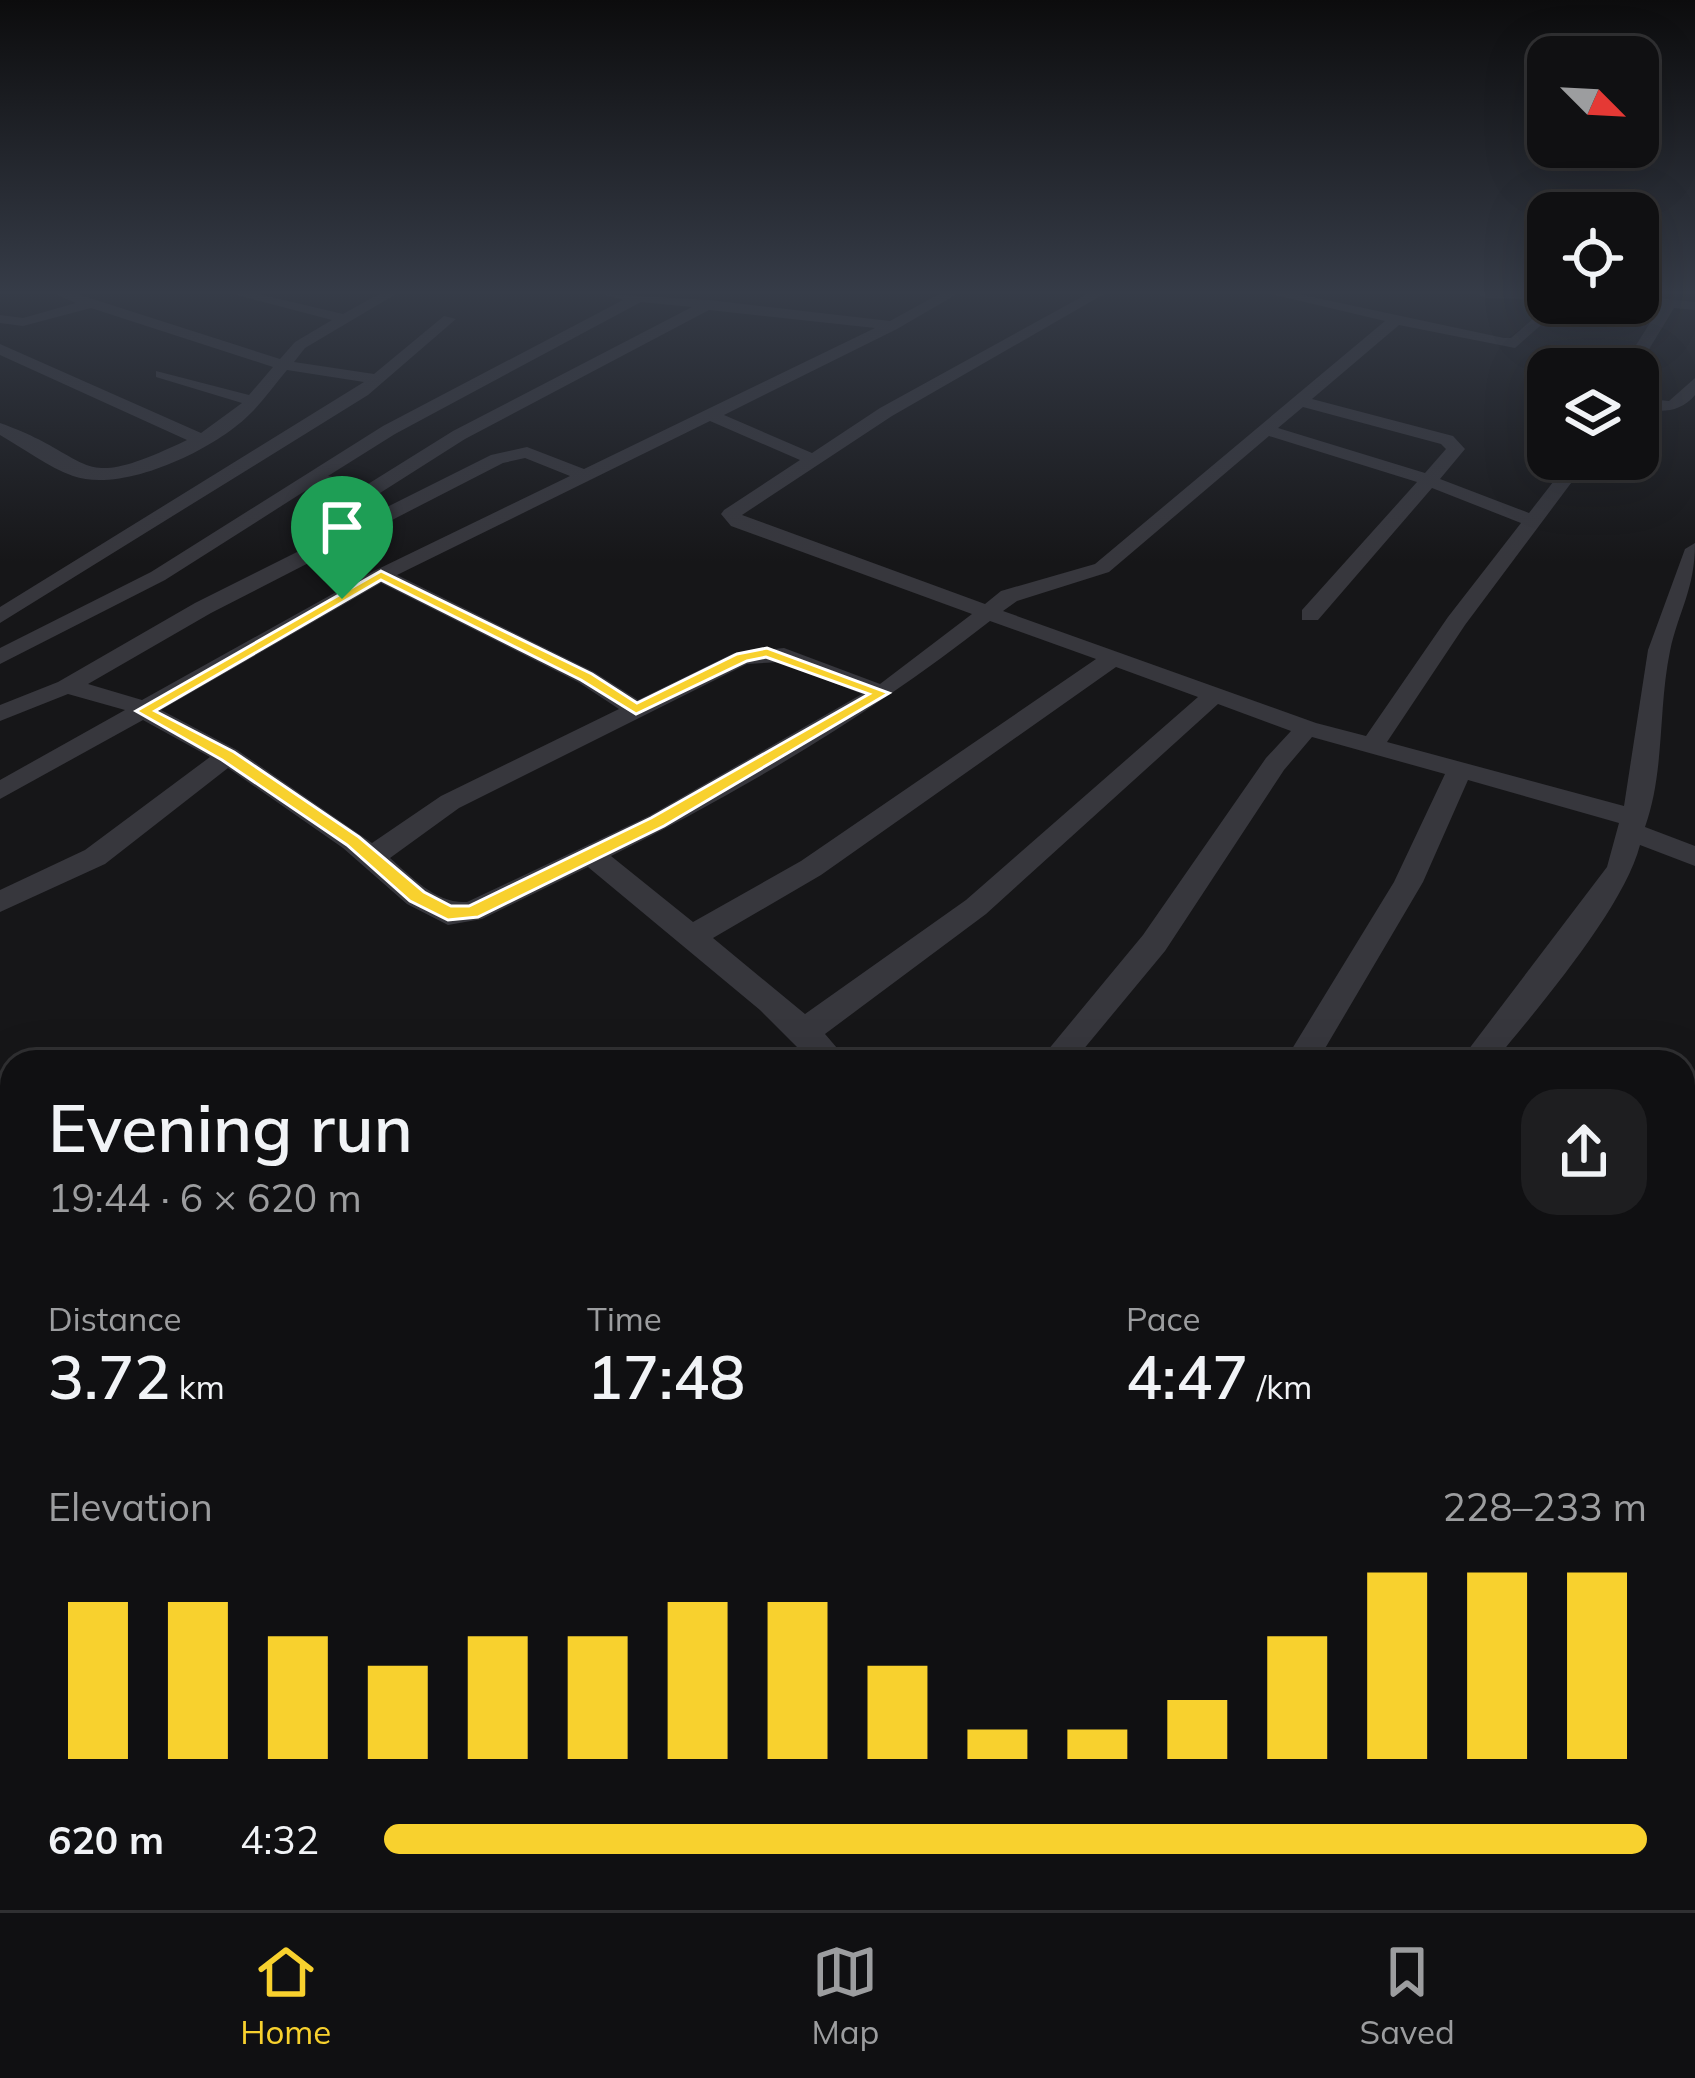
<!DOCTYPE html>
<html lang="en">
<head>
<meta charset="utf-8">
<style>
  body { margin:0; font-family:Mulish,sans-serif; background:#1e1e20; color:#f1f3f6; height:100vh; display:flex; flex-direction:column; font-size:45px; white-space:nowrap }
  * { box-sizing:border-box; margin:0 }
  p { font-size:39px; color:#9c9d9f }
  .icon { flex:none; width:66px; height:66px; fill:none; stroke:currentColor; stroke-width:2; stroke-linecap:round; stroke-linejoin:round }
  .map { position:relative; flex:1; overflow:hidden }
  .details { position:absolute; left:0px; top:1050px; width:1695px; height:861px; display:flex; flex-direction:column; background:#101012; border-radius:36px 36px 0 0; box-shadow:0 12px 48px #0002,0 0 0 3px #303032 }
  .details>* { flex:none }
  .needle { width:78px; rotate:114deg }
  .buttons { position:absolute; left:1527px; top:36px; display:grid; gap:24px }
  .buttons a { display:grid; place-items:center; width:132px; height:132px; border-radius:24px; background:#101012; box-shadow:0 12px 48px #0002,0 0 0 3px #303032; font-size:60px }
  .pin { position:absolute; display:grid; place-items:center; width:102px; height:102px; color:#fff; margin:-123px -51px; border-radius:50% 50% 50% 0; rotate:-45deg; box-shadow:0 0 12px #0007 }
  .pin .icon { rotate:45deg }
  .round { display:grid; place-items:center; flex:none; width:126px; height:126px; border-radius:36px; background:#1e1e20 }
  .overview { display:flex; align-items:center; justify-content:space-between; height:204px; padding:0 48px }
  h1 { font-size:66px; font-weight:600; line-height:90px }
  .metrics { display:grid; grid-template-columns:repeat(3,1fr); gap:18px; height:204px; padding:12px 48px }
  .metrics div { display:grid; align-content:center }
  .metrics b { font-size:60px; font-weight:600 }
  .metrics small { font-size:33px; font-weight:400 }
  .metrics p { font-size:33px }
  .chart { height:336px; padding:24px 48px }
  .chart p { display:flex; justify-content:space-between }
  .chart svg { width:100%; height:216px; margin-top:12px; stroke:#f8d12e; stroke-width:6 }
  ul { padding:0 48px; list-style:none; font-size:39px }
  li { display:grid; grid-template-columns:192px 144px 1fr; align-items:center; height:90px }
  li i { height:30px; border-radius:15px; background:#f8d12e }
  .tab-bar { display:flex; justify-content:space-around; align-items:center; height:168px; border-top:3px solid #303032; background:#101012; font-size:33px; color:#9c9d9f }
  .tab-bar a { display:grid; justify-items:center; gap:6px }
  .tab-bar .selected { color:#f8d12e }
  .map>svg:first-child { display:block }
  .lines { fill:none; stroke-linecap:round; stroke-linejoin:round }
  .minor { fill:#37373d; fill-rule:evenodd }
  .route { fill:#f8d12e; stroke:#fff; stroke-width:3; fill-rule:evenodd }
</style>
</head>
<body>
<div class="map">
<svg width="1695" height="1910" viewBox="0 0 1695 1910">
  <rect width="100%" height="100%" fill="#161618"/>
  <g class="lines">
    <!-- minor -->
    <g class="minor">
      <path d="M 55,294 L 77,294 L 280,359 L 295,342 L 332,320 L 233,294 L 258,294 L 343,314 L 379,294 L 396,294 L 305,348 L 294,362 L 374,374 L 444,316 L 456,319 L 368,395 L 0,623 L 0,607 L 364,382 L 287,370 C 275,384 264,400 251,413 C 216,449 123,494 73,476 C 48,467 23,448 0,435 L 0,423 C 99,458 72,495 187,440 L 0,355 L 0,344 L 201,433 L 242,403 L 156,377 L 156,371 L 249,395 L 273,367 L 91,308 L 23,326 L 0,323 L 0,315 L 23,318 L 76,303 Z"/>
      <path d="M 603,294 L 709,300 L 890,321 L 939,294 L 957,294 L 897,329 L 724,415 L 812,453 L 880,408 L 1087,294 L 1104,294 L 892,416 L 742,515 L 985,604 L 1001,591 L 1095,564 L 1385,321 L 1271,294 L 1298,294 L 1504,338 L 1511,338 L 1551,303 L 1566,303 L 1515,348 L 1399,325 L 1312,399 L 1453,436 L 1465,449 L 1440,479 L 1529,513 L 1571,459 L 1589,459 L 1465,625 L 1387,742 L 1624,806 L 1648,650 L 1685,549 L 1695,543 C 1695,589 1679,610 1670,651 C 1658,709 1665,771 1645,827 L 1695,846 L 1695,866 L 1640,845 C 1624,908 1537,1009 1494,1062 L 1459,1062 L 1607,867 L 1619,823 L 1468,780 L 1423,882 L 1317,1062 L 1284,1062 L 1394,882 L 1445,774 L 1312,737 L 1284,770 L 1165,951 L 1073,1062 L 1038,1062 L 1143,935 L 1266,758 L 1291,731 L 1218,704 L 986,914 L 825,1034 L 849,1062 L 812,1062 L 760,1010 L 588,867 L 482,919 L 448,925 L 407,904 L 343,848 L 228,768 L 105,864 L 0,912 L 0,890 L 85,850 L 210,757 L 143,720 L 0,799 L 0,780 L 125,710 L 68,694 L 0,721 L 0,705 L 58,682 L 195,603 L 491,455 L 527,447 L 584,469 L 875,328 L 709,310 L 465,439 L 380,493 L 361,497 L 316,484 L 165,580 L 0,664 L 0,648 L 151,572 L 383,426 L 623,300 ZM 641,302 L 692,307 L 453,431 L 368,484 L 328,476 L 395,434 ZM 1303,407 L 1441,444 L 1446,449 L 1425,473 L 1278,428 ZM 710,421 L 800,460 L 724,510 L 721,514 L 731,526 L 972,614 L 880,684 L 784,648 L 734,653 L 638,700 L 594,672 L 397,575 ZM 1269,436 L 1417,482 L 1302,610 L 1302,620 L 1318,620 L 1432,488 L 1521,523 L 1448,617 L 1366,736 L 1316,723 L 1003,611 L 1017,601 L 1109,572 ZM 525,458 L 570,476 L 374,571 L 142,700 L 88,684 L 211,613 L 503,463 ZM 381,583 L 578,682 L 619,709 L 441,796 L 372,843 L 237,750 L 161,710 ZM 990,621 L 1096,659 L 801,861 L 693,922 L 611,856 C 744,790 873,713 990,621 ZM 781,662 L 862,694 L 649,816 L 467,902 C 436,904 412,877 390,858 L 459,808 L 747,664 ZM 1116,667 L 1198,697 L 966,900 L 805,1014 L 713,938 L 821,875 Z"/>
      <polygon points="1479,294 1548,294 1548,300 1486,298"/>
      <polygon points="1638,296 1695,302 1695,310 1674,308 1637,369 1621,369 1660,307 1633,303 1638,303"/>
      <path d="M 1695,378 L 1695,395 C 1679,414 1660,412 1638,408 L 1638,398 L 1669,401 Z"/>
      <polygon points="0,1148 12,1152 12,1196 0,1191"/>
      <polygon points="1683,1449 1695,1454 1695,1496 1683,1491"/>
      <polygon points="212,1899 266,1899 271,1910 217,1910"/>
      <polygon points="793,1899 848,1899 843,1910 788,1910"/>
      <polygon points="1091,1899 1210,1899 1215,1910 1096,1910"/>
    </g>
  </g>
  <!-- sky -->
  <linearGradient id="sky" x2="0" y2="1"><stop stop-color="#0c0c0d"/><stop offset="0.52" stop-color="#363c48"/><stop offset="1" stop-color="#363c48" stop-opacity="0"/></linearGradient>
  <rect width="1695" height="562" fill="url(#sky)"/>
  <!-- route -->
  <path class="route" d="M 381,571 L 592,674 L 637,703 L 737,654 L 767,648 L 889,693 L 664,826 L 478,917 L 448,920 L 410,901 L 347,845 L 222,760 L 136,711 ZM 381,580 L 581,680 L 636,714 L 747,661 L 766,657 L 869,694 L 651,818 L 469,906 L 451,906 L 424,892 L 359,837 L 234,752 L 155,711 Z"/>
</svg>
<div class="buttons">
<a><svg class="needle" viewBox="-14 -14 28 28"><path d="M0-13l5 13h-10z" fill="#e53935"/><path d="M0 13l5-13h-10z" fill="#9c9d9f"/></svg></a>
<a><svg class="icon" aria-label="locate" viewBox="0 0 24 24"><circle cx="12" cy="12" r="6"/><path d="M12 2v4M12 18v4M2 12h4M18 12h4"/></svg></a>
<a><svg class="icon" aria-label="layers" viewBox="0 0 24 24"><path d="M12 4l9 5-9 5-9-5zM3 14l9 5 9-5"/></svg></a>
</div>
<div class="pin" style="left:342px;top:599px;background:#1e9e55"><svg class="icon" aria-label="arrive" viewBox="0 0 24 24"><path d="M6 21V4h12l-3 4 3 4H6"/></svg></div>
<section class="details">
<div class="overview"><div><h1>Evening run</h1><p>19:44 · 6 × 620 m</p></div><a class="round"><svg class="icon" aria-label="share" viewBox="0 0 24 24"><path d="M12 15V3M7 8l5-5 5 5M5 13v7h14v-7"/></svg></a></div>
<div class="metrics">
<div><p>Distance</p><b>3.72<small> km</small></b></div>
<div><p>Time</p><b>17:48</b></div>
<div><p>Pace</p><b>4:47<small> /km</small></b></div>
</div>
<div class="chart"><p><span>Elevation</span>228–233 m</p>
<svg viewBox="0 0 160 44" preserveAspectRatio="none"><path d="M5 44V12M15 44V12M25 44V19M35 44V25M45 44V19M55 44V19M65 44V12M75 44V12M85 44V25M95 44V38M105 44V38M115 44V32M125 44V19M135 44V6M145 44V6M155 44V6"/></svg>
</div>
<ul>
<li><b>620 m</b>4:32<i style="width:100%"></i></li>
</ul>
</section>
</div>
<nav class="tab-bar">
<a class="selected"><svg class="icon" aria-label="home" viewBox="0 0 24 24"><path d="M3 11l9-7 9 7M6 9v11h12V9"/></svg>Home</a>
<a><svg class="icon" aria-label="map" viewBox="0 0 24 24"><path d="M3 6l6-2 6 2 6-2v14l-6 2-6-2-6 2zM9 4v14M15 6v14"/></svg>Map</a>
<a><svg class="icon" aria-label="saved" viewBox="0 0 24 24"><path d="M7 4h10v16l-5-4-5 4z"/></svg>Saved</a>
</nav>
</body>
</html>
